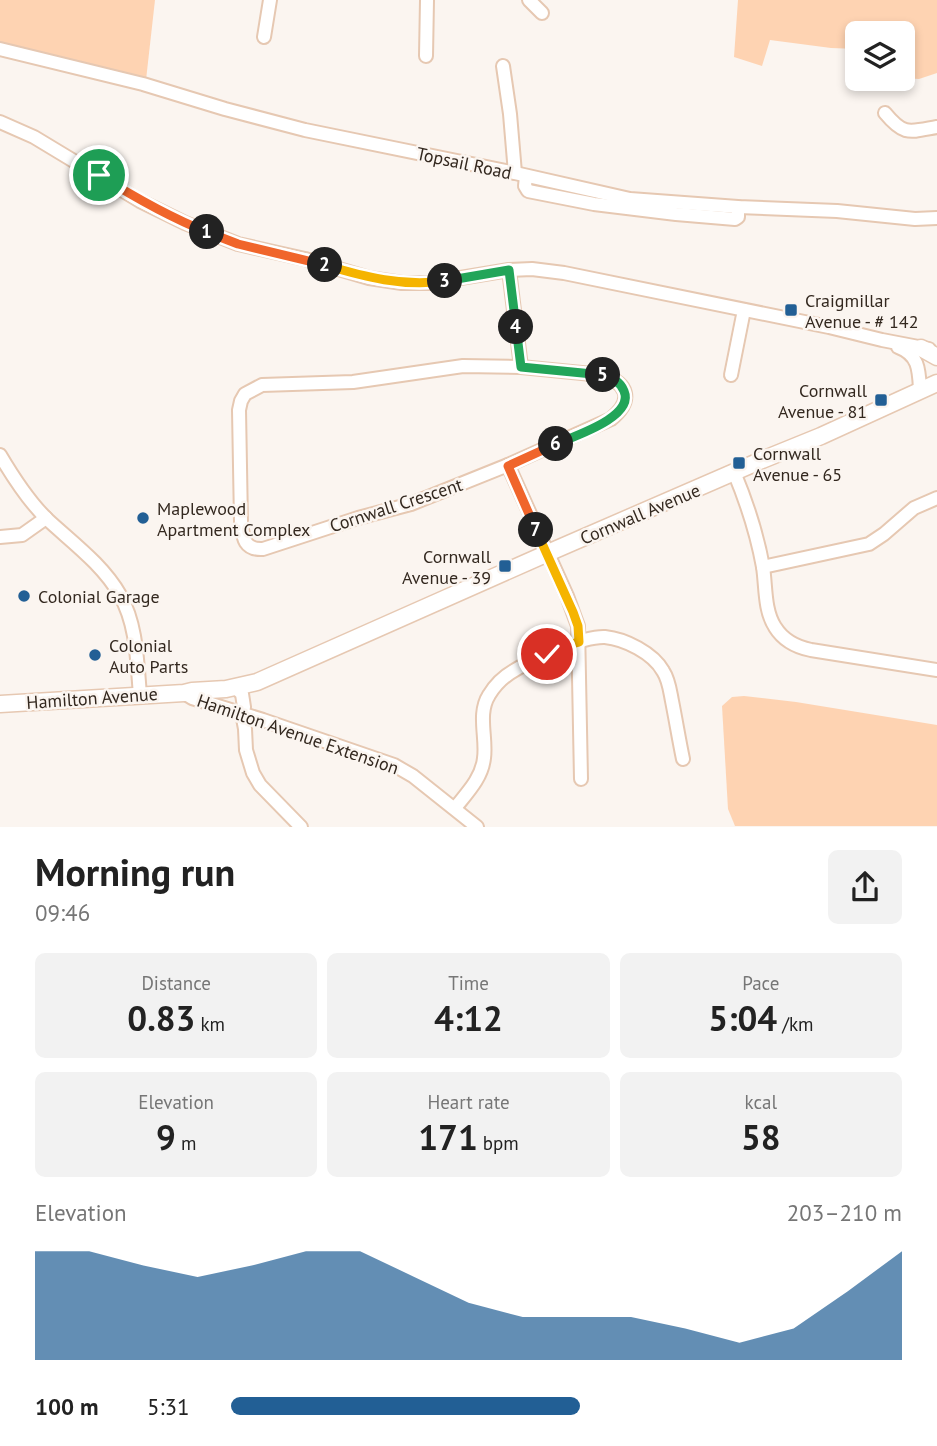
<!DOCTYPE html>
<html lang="en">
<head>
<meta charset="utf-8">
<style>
  body { margin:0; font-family:"PT Sans",sans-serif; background:#f2f2f2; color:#222; height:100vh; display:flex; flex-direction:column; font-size:26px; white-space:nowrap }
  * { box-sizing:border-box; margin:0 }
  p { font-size:23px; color:#767676 }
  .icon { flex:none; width:38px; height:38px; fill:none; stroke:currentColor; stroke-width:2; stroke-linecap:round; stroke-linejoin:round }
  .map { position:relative; height:827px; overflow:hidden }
  .sheet { display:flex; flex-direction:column; background:#fff; flex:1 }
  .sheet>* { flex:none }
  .controls { position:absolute; left:845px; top:21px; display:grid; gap:14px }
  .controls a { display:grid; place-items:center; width:70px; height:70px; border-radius:10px; background:#fff; box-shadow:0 4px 10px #0003; font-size:35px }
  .pin { position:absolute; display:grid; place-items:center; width:60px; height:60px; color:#fff; margin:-30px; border:4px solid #fff; border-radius:50%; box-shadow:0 2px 7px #0007 }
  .km { position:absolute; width:35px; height:35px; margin:-18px; border-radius:50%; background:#222; color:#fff; font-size:19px; line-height:35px; text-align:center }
  .round { display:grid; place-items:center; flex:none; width:74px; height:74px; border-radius:10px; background:#f2f2f2 }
  .headline { display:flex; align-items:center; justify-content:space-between; height:119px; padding:0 35px }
  h1 { font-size:38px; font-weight:600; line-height:52px }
  .stats { display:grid; grid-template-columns:repeat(3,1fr); gap:10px; height:119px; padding:7px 35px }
  .stats div { display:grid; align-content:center; border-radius:10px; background:#f2f2f2; text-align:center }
  .stats b { font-size:35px; font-weight:600 }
  .stats small { font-size:19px; font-weight:400 }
  .stats p { font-size:19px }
  .chart { height:196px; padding:14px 35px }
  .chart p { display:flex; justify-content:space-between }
  .chart svg { width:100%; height:126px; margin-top:7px; fill:#225f95; opacity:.7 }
  ul { padding:0 35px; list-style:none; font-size:23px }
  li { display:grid; grid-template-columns:112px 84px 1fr; align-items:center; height:52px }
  li i { height:18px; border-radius:9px; background:#225f95 }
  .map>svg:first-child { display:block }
  .green { fill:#fed3b2 }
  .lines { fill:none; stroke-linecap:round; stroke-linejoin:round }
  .minor-casing { stroke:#e6c8b2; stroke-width:16 }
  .major-casing { stroke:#e6c8b2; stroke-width:19 }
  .minor { stroke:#fff; stroke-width:12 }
  .major { stroke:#fff; stroke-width:16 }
  .split-1-casing { stroke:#fff; stroke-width:14 }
  .split-2-casing { stroke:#fff; stroke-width:14 }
  .split-3-casing { stroke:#fff; stroke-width:14 }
  .split-4-casing { stroke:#fff; stroke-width:14 }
  .split-5-casing { stroke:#fff; stroke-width:14 }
  .split-6-casing { stroke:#fff; stroke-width:14 }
  .split-7-casing { stroke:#fff; stroke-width:14 }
  .split-8-casing { stroke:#fff; stroke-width:14 }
  .split-9-casing { stroke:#fff; stroke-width:14 }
  .split-1 { stroke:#f0652b; stroke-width:9 }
  .split-2 { stroke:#f0652b; stroke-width:9 }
  .split-3 { stroke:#f5b400; stroke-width:9 }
  .split-4 { stroke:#22a559; stroke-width:9 }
  .split-5 { stroke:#22a559; stroke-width:9 }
  .split-6 { stroke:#22a559; stroke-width:9 }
  .split-7 { stroke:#f0652b; stroke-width:9 }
  .split-8 { stroke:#f5b400; stroke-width:9 }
  .split-9 { stroke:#f5b400; stroke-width:9 }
  .poi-dot { fill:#225f95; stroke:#fbf5f0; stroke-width:2.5 }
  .labels { text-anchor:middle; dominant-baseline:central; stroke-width:5; stroke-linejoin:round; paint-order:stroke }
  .street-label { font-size:18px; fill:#33281f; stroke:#fbf5f0 }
  .poi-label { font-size:18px; fill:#33281f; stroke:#fbf5f0; text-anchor:start }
</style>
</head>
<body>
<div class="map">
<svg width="937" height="827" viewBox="0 0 937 827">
  <rect width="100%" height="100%" fill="#fbf5f0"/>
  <!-- green -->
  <g class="green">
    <polygon points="0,0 155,0 146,80 0,45"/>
    <polygon points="738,0 937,0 937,73 919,79 903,78 903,33 858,33 857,49 831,48 770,40 762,66 734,57"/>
    <polygon points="744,696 796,702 937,725 937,826 735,826 728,809 722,706 732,697"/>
  </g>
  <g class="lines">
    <!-- minor casing -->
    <g class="minor-casing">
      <g id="minor">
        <polyline points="529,0 542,13"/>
        <polyline points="264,37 270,0"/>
        <polyline points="0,49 143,84 225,109 305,130 515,173 630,199 738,207 837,211 915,219 937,218"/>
        <polyline points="426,56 427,0"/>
        <polyline points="503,66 510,114 515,173"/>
        <path d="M 885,113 C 904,136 909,132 937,127"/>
        <polyline points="0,122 34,137 140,201 185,223 238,244 305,259 369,278 402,283 430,283 509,270 532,269 564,273 829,327 882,340 929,349"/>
        <polyline points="526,176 525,186 528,191 594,204 676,214 735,219 738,217 738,207"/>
        <polyline points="509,270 521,367"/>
        <path d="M 898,347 C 919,355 919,370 920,390"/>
        <path d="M 463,366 L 521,367 L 602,375 C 628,383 634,400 611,419 L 508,465 L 411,504 L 358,518 L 263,549 C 244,550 243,538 241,522 L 239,410 L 241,401 L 245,394 L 262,385 L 353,382 Z"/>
        <polyline points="731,375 744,310"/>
        <path d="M 0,455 C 13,477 29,502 48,520 C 73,543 103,565 120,595 C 137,625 137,661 140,695"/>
        <polyline points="508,465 567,596 578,626 581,779"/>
        <path d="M 734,472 C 747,503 757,534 763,567 C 766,586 764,610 775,627 C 783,640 796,647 811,650 L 937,670"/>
        <polyline points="0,537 22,535 46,518"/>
        <polyline points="763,567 869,544 884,534 914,508 937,498"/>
        <polyline points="235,687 242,694 244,707 242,713 245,729 246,750 253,773 260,785 301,827"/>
        <polyline points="184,693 192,698 263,720 394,765 413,776 477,827"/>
        <path d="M 455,808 C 467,793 482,778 484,758 C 487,738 477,714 489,695 C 495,685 504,676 515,670 C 534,658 583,636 605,637 C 625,639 653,653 663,671 C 669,680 670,691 672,701 C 676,721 679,740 683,759"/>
      </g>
    </g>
    <!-- major casing -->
    <g class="major-casing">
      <g id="major">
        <polyline points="921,348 937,357"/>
        <polyline points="0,704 184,693 192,691 226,689 257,682 557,549 762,460 821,436 937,383"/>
      </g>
    </g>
    <!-- minor -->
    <use href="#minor" class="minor"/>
    <!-- major -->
    <use href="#major" class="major"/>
  </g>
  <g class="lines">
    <!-- split-1 casing -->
    <g class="split-1-casing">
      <path id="split-1" d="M 99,175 C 134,197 169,217 207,232"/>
    </g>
    <!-- split-2 casing -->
    <g class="split-2-casing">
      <polyline id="split-2" points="207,232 238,244 325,265"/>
    </g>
    <!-- split-3 casing -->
    <g class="split-3-casing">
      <path id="split-3" d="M 325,265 C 365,277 403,287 445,281"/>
    </g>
    <!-- split-4 casing -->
    <g class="split-4-casing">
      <polyline id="split-4" points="445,281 509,270 516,327"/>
    </g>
    <!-- split-5 casing -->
    <g class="split-5-casing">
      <polyline id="split-5" points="516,327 521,367 603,375"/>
    </g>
    <!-- split-6 casing -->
    <g class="split-6-casing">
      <path id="split-6" d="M 556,444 C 574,436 635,417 624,391 C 620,381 612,378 603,375"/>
    </g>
    <!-- split-7 casing -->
    <g class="split-7-casing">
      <polyline id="split-7" points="536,530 508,466 556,444"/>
    </g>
    <!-- split-8 casing -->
    <g class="split-8-casing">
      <polyline id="split-8" points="536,530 573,612 578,626 579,642 578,642"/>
    </g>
    <!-- split-9 casing -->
    <g class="split-9-casing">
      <polyline id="split-9" points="547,654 578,642"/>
    </g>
    <!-- split-1 -->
    <use href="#split-1" class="split-1"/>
    <!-- split-2 -->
    <use href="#split-2" class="split-2"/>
    <!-- split-3 -->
    <use href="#split-3" class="split-3"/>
    <!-- split-4 -->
    <use href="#split-4" class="split-4"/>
    <!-- split-5 -->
    <use href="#split-5" class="split-5"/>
    <!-- split-6 -->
    <use href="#split-6" class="split-6"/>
    <!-- split-7 -->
    <use href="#split-7" class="split-7"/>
    <!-- split-8 -->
    <use href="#split-8" class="split-8"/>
    <!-- split-9 -->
    <use href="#split-9" class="split-9"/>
  </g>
  <!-- markers -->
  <g class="poi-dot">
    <rect x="784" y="303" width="14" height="14" rx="3.5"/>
    <rect x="874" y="393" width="14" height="14" rx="3.5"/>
    <rect x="732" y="456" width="14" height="14" rx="3.5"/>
    <circle cx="143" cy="518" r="7"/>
    <rect x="498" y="559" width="14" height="14" rx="3.5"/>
    <circle cx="24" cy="596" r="7"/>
    <circle cx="95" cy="655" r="7"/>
  </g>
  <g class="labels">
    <!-- street labels -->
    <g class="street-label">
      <text transform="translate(464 163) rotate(12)">Topsail Road</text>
      <text transform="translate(396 505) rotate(-18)">Cornwall Crescent</text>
      <text transform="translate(640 514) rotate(-23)">Cornwall Avenue</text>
      <text transform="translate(92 698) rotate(-4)">Hamilton Avenue</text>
      <text transform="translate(298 734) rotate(19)">Hamilton Avenue Extension</text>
    </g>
    <!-- poi labels -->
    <g class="poi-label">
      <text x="805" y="300">Craigmillar<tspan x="805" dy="21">Avenue - # 142</tspan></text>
      <text x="867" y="390" text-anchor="end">Cornwall<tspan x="867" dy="21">Avenue - 81</tspan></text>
      <text x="753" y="453">Cornwall<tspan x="753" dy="21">Avenue - 65</tspan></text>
      <text x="157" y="508">Maplewood<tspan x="157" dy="21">Apartment Complex</tspan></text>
      <text x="491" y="556" text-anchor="end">Cornwall<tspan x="491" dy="21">Avenue - 39</tspan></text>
      <text x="38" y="596">Colonial Garage</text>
      <text x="109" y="645">Colonial<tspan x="109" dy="21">Auto Parts</tspan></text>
    </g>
  </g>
</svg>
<div class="controls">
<a><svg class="icon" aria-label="layers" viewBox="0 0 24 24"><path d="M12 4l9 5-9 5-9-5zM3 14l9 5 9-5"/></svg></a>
</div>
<div class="pin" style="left:99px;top:175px;background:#1e9e55"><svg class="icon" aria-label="arrive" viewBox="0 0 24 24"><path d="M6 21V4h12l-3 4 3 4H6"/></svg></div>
<div class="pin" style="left:547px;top:654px;background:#d93025"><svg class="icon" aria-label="check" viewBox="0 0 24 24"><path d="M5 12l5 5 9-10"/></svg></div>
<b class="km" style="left:207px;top:232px">1</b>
<b class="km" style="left:325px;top:265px">2</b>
<b class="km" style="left:445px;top:281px">3</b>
<b class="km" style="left:516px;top:327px">4</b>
<b class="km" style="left:603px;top:375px">5</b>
<b class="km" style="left:556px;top:444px">6</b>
<b class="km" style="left:536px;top:530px">7</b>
</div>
<section class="sheet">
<div class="headline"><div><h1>Morning run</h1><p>09:46</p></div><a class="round"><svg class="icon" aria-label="share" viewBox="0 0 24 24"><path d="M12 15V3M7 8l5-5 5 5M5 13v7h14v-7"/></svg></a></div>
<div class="stats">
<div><p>Distance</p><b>0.83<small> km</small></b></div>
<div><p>Time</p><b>4:12</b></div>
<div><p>Pace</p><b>5:04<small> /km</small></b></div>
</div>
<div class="stats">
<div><p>Elevation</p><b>9<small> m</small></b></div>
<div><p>Heart rate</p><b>171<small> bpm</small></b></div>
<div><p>kcal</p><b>58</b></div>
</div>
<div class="chart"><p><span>Elevation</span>203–210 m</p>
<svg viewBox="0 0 160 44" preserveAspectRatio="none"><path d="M0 44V6L10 6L20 11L30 15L40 11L50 6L60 6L70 15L80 24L90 29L100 29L110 29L120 33L130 38L140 33L150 20L160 6V44z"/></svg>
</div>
<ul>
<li><b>100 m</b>5:31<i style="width:52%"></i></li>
</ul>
</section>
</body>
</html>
